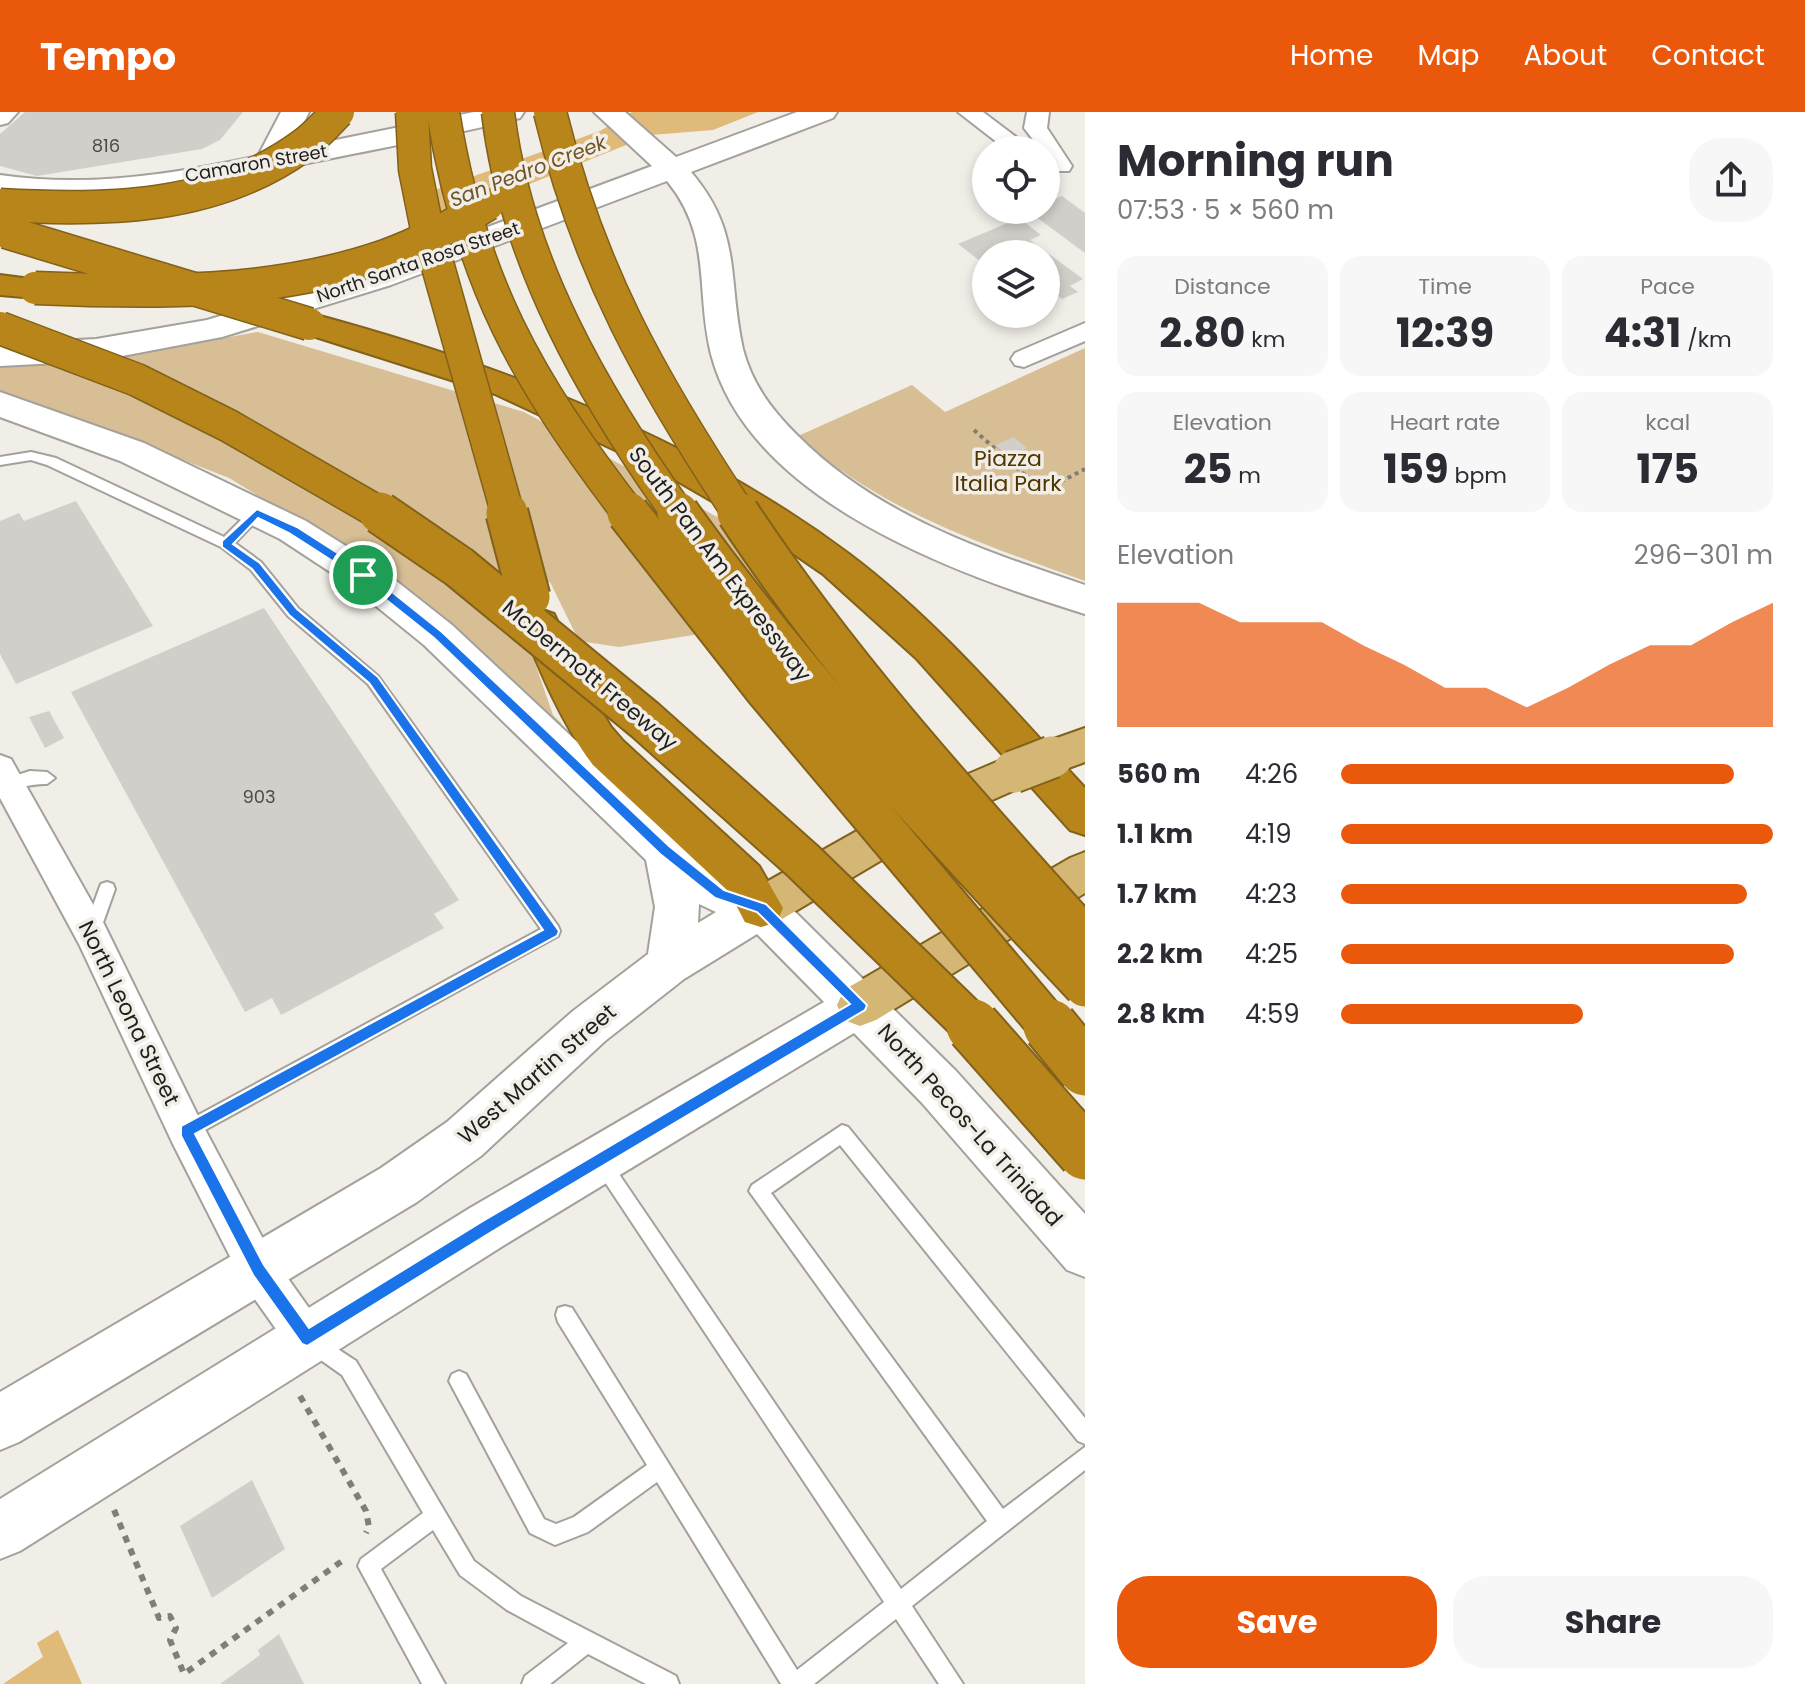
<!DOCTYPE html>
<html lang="en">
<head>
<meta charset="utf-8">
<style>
  body { margin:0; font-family:Poppins,sans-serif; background:#f7f7f7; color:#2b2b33; height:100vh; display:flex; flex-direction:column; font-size:30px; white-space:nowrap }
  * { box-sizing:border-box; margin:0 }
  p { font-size:26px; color:#7c7c81 }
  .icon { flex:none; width:44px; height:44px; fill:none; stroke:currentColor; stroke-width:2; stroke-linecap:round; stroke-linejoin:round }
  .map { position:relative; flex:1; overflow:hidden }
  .sheet { display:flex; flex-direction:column; background:#fff; width:720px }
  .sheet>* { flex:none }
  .buttons { position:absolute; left:972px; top:24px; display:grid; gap:16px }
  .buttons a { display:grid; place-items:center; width:88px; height:88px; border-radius:50%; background:#fff; box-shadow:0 4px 12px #0003; font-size:40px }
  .pin { position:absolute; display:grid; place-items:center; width:68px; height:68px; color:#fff; margin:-34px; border:4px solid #fff; border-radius:50%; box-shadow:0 2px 8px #0007 }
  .round { display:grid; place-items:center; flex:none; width:84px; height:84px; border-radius:32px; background:#f7f7f7 }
  .head { display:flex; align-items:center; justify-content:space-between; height:136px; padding:0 32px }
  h1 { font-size:44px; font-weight:700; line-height:60px }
  .metrics { display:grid; grid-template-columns:repeat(3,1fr); gap:12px; height:136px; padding:8px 32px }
  .metrics div { display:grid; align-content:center; border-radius:20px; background:#f7f7f7; text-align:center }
  .metrics b { font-size:40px; font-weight:700 }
  .metrics small { font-size:22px; font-weight:400 }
  .metrics p { font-size:22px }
  .chart { height:224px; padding:16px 32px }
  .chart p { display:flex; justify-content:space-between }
  .chart svg { width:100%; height:144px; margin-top:8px; fill:#ea580c; opacity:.7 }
  .button { display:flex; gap:16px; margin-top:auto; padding:16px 32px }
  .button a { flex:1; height:92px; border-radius:32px; background:#ea580c; color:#fff; font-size:32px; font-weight:700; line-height:92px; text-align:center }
  .button a+a { background:#f7f7f7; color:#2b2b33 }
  ul { padding:0 32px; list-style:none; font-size:26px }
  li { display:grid; grid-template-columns:128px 96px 1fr; align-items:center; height:60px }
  li i { height:20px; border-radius:10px; background:#ea580c }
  header { display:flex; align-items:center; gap:48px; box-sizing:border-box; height:112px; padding:0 40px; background:#ea580c; color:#fff }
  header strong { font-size:38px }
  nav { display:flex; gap:44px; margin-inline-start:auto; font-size:28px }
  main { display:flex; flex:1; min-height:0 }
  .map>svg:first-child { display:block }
  .green { fill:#d7be95 }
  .water { fill:#e0ba79 }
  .building { fill:#d2cfca }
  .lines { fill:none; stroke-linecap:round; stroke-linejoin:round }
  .service-casing { stroke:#a4a19c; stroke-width:4 }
  .minor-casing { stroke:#a4a19c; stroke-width:4 }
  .secondary-casing { stroke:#a4a19c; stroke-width:4 }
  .primary-casing { stroke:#82611a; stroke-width:4 }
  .motorway-casing { stroke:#82611a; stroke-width:4 }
  .path-far1 { stroke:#817e7a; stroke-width:4; stroke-dasharray:4 4; stroke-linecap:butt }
  .path { stroke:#817e7a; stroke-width:6; stroke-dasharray:7 7; stroke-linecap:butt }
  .service { fill:#fff; fill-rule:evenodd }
  .minor { fill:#fff; fill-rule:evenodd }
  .secondary { fill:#fff; fill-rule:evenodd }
  .primary { fill:#d4b675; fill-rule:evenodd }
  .motorway { fill:#b78519; fill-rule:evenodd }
  .primary-bridge-casing { stroke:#82611a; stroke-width:45; stroke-linecap:butt }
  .motorway-bridge-far2-casing { stroke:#82611a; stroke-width:35; stroke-linecap:butt }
  .motorway-bridge-far1-casing { stroke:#82611a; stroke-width:45; stroke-linecap:butt }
  .motorway-bridge-casing { stroke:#82611a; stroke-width:57; stroke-linecap:butt }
  .primary-bridge { stroke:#d4b675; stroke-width:41 }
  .motorway-bridge-far2 { stroke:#b78519; stroke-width:32 }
  .motorway-bridge-far1 { stroke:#b78519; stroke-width:41 }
  .motorway-bridge { stroke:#b78519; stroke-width:53 }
  .route { fill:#1a73e8; stroke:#fff; stroke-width:2; fill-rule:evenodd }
  .labels { text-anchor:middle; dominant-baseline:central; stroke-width:7; stroke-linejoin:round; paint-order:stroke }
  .number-label { font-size:18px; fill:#4d4b48 }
  .far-street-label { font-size:18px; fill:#211f1d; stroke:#f1ede7 }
  .far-water-label { font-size:20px; font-style:italic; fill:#6e5323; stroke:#f1ede7 }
  .park-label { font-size:22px; fill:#4f3500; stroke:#f1ede7 }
  .street-label { font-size:22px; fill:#211f1d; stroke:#f1ede7 }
</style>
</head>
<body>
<header>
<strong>Tempo</strong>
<nav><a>Home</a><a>Map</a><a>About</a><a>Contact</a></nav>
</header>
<main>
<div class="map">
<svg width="1085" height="1572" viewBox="0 0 1085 1572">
  <rect width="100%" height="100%" fill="#f1ede7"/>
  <!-- green -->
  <g class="green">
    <polygon points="258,220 524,300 789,444 835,500 619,535 579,529 550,470 509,476 553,603 562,612 548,617 369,451 229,366 53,297 0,283 0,252 161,237"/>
    <path d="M 1085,236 L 1085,469 C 982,432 881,399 798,324 L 912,273 L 945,300 Z"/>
  </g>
  <!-- water -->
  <g class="water">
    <polygon points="632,0 758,0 713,18 651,23 426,114 418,84 600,19"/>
    <polygon points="58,1518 82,1572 3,1572 43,1545 37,1531"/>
  </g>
  <!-- building -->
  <g class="building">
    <polygon points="25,0 243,0 220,28 202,37 37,64 0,54 0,22"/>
    <polygon points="1062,84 1085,101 1085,141 1028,99 1046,98 1046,91"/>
    <polygon points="1019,106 1041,123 1030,128 1083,167 1070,174 1078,180 1062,187 1054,181 1046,184 1046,142 986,142 986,147 980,149 958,132"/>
    <polygon points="1014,325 1027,336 1010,345 996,333"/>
    <polygon points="76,389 153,514 16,572 0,542 0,409 19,401 24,409"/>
    <polygon points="264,496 459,788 434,802 444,816 281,903 272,886 245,900 71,580"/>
    <polygon points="49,599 64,626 45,636 29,605"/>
    <polygon points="252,1368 285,1437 212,1486 180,1414"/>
    <polygon points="279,1522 304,1572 220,1572 260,1543 258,1538"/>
  </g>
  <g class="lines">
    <!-- service casing -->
    <g class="service-casing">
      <g id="service">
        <polygon points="31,340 56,346 224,425 252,397 262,397 262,403 235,431 261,450 298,496 378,564 558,814 560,819 558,824 192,1025 186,1027 180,1025 177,1019 180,1013 541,817 368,572 288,504 251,458 221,435 47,353 31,348 0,353 0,345"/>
        <path d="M 30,659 L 47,660 L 55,666 L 47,672 C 31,671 12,679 2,676 L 2,668 Z"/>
        <polygon points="107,770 113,772 115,777 100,819 98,824 92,826 86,824 84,819 99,777 101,772"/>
        <polygon points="842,1013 848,1015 1085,1306 1085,1332 1078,1329 840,1033 771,1081 1003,1397 1085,1335 1085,1358 912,1494 963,1572 939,1572 896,1507 814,1572 781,1572 657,1370 588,1420 555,1433 530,1421 449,1269 452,1262 459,1259 466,1262 544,1407 556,1412 574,1405 647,1353 558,1210 556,1203 558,1196 565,1194 572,1196 797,1558 884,1490 591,1049 594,1043 600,1040 606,1043 901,1477 987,1409 749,1079 752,1073"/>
        <polygon points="315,1222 356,1249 474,1449 521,1484 676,1564 679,1572 646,1572 588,1542 550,1572 522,1572 525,1564 568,1531 507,1498 460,1463 433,1418 381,1457 445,1572 422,1572 358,1454 361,1447 423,1401 342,1263 308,1239 305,1232 308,1225"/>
      </g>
    </g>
    <!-- minor casing -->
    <g class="minor-casing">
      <g id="minor">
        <polygon points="0,0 18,0 8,11 0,13"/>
        <polygon points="958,0 983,0 1033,38 1007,38"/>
        <polygon points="1027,0 1049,0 1047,16 1072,54 1069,59 1053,59 1046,47 1046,38 1041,38 1024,16"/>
        <polygon points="1085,211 1085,229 1024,255 1015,253 1011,247 1015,241"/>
        <polygon points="0,643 11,647 103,810 199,1006 272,1144 321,1213 327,1227 321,1241 307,1247 293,1241 244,1172 173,1032 79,832 0,686"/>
      </g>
    </g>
    <!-- secondary casing -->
    <g class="secondary-casing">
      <g id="secondary">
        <path d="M 281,0 L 309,0 L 291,37 L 474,0 L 524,0 L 520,6 C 453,23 386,35 318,49 C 213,71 108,97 0,81 L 0,63 C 87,76 173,62 258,44 Z"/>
        <path d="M 594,0 L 625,0 L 676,45 L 797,0 L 837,0 L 833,6 L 691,60 C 743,121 727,166 743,237 C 752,272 772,298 797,323 C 876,403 981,438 1085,473 L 1085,502 C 956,462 749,389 711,242 C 695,178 713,125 667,69 L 391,173 L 222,225 L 96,249 L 0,254 L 0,232 L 96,227 L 207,208 L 369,159 L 652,54 Z"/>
        <path d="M 0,280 L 144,331 L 306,409 L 376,453 L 452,513 L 679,725 L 733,768 L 777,782 L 956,959 L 1085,1102 L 1085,1165 L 1067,1158 L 922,991 L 854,921 L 506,1132 L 20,1439 L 0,1447 L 0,1387 L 470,1096 L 824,890 L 757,822 L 684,867 L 605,929 L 481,1044 L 417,1090 L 19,1330 L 0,1338 L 0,1280 L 381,1056 L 447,1010 L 573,899 L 648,842 L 655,795 L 646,748 L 424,533 L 350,473 L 280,427 L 120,349 L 0,305 ZM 699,792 L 716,800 L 698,811 Z"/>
      </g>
    </g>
    <!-- primary casing -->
    <g class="primary-casing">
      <g id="primary">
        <polygon points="1085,616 1085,650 1052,662 1037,657 1031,645 1037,633"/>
        <polygon points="1013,643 1028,648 1034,660 1028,672 956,704 777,810 761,815 745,810 739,796 745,782 926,680"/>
        <polygon points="1085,740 1085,781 876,908 860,914 844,908 837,893 844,878 1070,746"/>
      </g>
    </g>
    <!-- motorway casing -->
    <g class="motorway-casing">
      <g id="motorway">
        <polygon points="0,163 46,169 51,176 46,183 35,186 0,183"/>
        <path d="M 309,201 C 498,252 691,324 849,442 C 937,508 1010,595 1085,676 L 1085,723 L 1070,718 L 916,546 L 823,462 L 743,407 L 660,359 L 495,282 L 297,219 L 293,212 L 297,205 Z"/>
        <path d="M 540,497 L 554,502 L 589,579 L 611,615 L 623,629 L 759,754 L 783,796 L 777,810 L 761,815 L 745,810 L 729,780 L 593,653 C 561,610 541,561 521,512 L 526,502 Z"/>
      </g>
    </g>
    <!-- path-far1 -->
    <polyline class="path-far1" points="974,318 1043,379 1085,357"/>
    <!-- path -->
    <g class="path">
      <polyline points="300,1284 366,1399 369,1415 366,1421"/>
      <polyline points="114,1398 159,1506 170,1504 176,1516 170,1528 184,1562 342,1449"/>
    </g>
    <!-- service -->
    <use href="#service" class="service"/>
    <!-- minor -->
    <use href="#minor" class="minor"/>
    <!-- secondary -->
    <use href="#secondary" class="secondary"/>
    <!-- primary -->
    <use href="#primary" class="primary"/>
    <!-- motorway -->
    <use href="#motorway" class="motorway"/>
    <!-- primary-bridge casing -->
    <g class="primary-bridge-casing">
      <polyline id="primary-bridge" points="1013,660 1052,645"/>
    </g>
    <!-- motorway-bridge-far2 casing -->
    <g class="motorway-bridge-far2-casing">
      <g id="motorway-bridge-far2">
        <polyline points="412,0 415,57 426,112 508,403"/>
        <path d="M 443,0 C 470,169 527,269 630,403"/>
        <path d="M 498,0 C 515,148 594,284 679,403"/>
        <path d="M 550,0 C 588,157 651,269 740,403"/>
        <path d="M 0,93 C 105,99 214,98 302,34 C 315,25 327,11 338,0"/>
        <polyline points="6,120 309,212"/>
        <path d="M 35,176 C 152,181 273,183 385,144 C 422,131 455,112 488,92"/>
        <polyline points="0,216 137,268 229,314 383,403"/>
      </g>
    </g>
    <!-- motorway-bridge-far1 casing -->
    <g class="motorway-bridge-far1-casing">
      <g id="motorway-bridge-far1">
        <polyline points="380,401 459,455 645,608 803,749 975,916"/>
        <polyline points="507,401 529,485"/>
        <polyline points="628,401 764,575 1051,916"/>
        <path d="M 678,401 C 799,571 943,722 1085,874"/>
        <path d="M 738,401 C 839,554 963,690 1085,826"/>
      </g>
    </g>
    <!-- motorway-bridge casing -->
    <g class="motorway-bridge-casing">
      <g id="motorway-bridge">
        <polyline points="973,914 1085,1041"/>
        <polyline points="1050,914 1085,957"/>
      </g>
    </g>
    <!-- primary-bridge -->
    <use href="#primary-bridge" class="primary-bridge"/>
    <!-- motorway-bridge-far2 -->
    <use href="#motorway-bridge-far2" class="motorway-bridge-far2"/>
    <!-- motorway-bridge-far1 -->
    <use href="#motorway-bridge-far1" class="motorway-bridge-far1"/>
    <!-- motorway-bridge -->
    <use href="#motorway-bridge" class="motorway-bridge"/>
  </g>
  <!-- route -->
  <path class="route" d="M 257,397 L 297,415 L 367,460 L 442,520 L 669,734 L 724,778 L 766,792 L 867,893 L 865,898 L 493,1119 L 307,1234 L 302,1232 L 253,1163 L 181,1024 L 181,1014 L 543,818 L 369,571 L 289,503 L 252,457 L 222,435 L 222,429 ZM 258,406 L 289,421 L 359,466 L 434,526 L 660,742 L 715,786 L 757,800 L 850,892 L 483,1109 L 309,1216 L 264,1153 L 195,1022 L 557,824 L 559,819 L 378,565 L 297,497 L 260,451 L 233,432 Z"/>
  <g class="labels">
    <!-- number labels -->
    <g class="number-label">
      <text x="106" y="33">816</text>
      <text x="259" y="684">903</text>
    </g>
    <!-- far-street labels -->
    <g class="far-street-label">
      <text transform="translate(256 51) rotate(-10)">Camaron Street</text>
      <text transform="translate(418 150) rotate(-19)">North Santa Rosa Street</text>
    </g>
    <!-- far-water labels -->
    <g class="far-water-label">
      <text transform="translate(528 59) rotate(-21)">San Pedro Creek</text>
    </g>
    <!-- park labels -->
    <g class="park-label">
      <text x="1008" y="346">Piazza<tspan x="1008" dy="25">Italia Park</tspan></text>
    </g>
    <!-- street labels -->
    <g class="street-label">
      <text transform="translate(720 452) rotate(53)">South Pan Am Expressway</text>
      <text transform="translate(590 563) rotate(40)">McDermott Freeway</text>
      <text transform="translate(129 901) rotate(64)">North Leona Street</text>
      <text transform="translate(537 962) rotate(-41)">West Martin Street</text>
      <text transform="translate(970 1013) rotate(48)">North Pecos-La Trinidad</text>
    </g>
  </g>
</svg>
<div class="buttons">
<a><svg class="icon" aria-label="locate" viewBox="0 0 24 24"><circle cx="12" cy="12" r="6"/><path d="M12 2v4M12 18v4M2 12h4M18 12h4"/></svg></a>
<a><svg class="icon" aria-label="layers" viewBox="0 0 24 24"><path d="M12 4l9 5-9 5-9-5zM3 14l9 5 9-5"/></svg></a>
</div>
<div class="pin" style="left:363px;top:463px;background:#1e9e55"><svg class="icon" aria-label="arrive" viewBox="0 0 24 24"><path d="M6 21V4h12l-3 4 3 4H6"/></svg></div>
</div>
<section class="sheet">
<div class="head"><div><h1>Morning run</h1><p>07:53 · 5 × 560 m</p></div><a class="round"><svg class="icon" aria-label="share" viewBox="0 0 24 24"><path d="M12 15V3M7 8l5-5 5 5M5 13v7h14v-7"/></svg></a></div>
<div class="metrics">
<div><p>Distance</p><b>2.80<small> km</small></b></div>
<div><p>Time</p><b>12:39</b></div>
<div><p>Pace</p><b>4:31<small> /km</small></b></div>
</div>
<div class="metrics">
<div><p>Elevation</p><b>25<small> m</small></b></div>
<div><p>Heart rate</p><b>159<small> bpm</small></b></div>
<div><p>kcal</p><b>175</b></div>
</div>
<div class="chart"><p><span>Elevation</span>296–301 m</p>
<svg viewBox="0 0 160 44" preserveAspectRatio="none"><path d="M0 44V6L10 6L20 6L30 12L40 12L50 12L60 19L70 25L80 32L90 32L100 38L110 32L120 25L130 19L140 19L150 12L160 6V44z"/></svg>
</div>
<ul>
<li><b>560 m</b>4:26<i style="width:91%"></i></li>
<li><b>1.1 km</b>4:19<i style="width:100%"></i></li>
<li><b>1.7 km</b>4:23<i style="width:94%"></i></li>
<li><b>2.2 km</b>4:25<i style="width:91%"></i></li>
<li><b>2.8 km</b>4:59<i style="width:56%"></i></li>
</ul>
<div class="button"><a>Save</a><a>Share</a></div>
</section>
</main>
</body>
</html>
